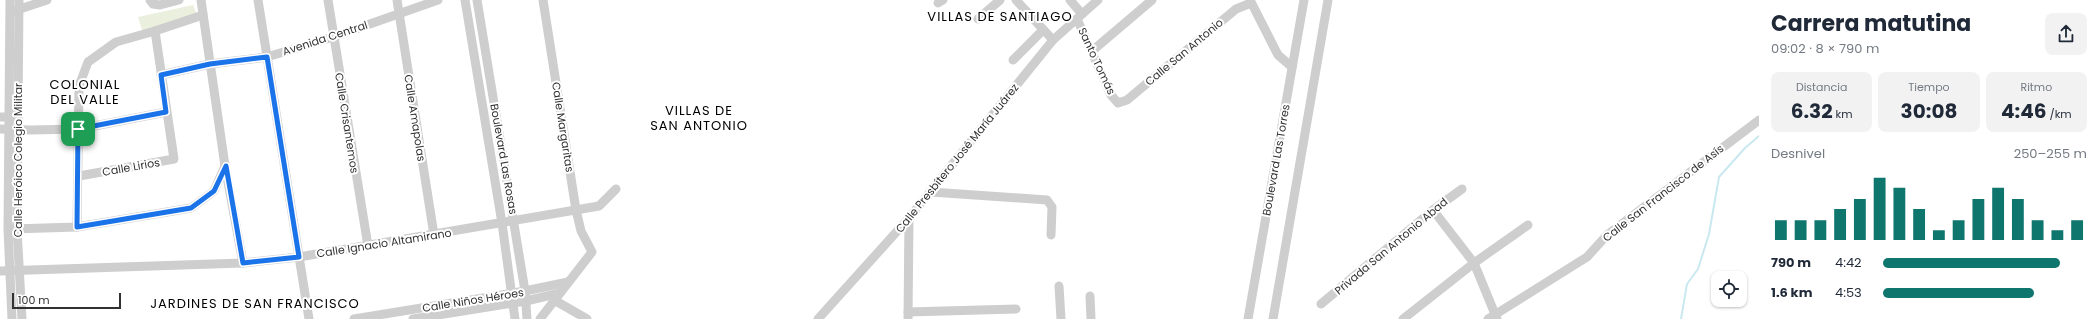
<!DOCTYPE html>
<html lang="es">
<head>
<meta charset="utf-8">
<style>
  body { margin:0; font-family:Poppins,sans-serif; background:#f2f2f3; color:#1f2937; height:100vh; display:flex; flex-direction:column; font-size:15px; white-space:nowrap }
  * { box-sizing:border-box; margin:0 }
  p { font-size:13px; color:#747a83 }
  .icon { flex:none; width:22px; height:22px; fill:none; stroke:currentColor; stroke-width:2; stroke-linecap:round; stroke-linejoin:round }
  .map { position:relative; flex:1; overflow:hidden }
  .sheet { display:flex; flex-direction:column; background:#fff; width:340px }
  .sheet>* { flex:none }
  .buttons { position:absolute; left:1711px; top:271px; display:grid; gap:8px }
  .buttons a { display:grid; place-items:center; width:36px; height:36px; border-radius:8px; background:#fff; box-shadow:0 1px 3px #0004; font-size:20px }
  .scale { position:absolute; left:12px; bottom:10px; width:109px; box-sizing:border-box; padding-left:4px; border:2px solid #313131; border-top:0; font-size:11px; line-height:14px; white-space:nowrap; color:#313131; -webkit-text-stroke:3px #fff; paint-order:stroke }
  .pin { position:absolute; display:grid; place-items:center; width:34px; height:34px; color:#fff; margin:-17px; border-radius:8px; box-shadow:0 2px 6px #0006 }
  .round { display:grid; place-items:center; flex:none; width:42px; height:42px; border-radius:8px; background:#f2f2f3 }
  .head { display:flex; align-items:center; justify-content:space-between; height:68px; padding:0 12px }
  h1 { font-size:22px; font-weight:700; line-height:30px }
  .metrics { display:grid; grid-template-columns:repeat(3,1fr); gap:6px; height:68px; padding:4px 12px }
  .metrics div { display:grid; align-content:center; border-radius:8px; background:#f2f2f3; text-align:center }
  .metrics b { font-size:20px; font-weight:700 }
  .metrics small { font-size:11px; font-weight:400 }
  .metrics p { font-size:11px }
  .chart { height:112px; padding:8px 12px }
  .chart p { display:flex; justify-content:space-between }
  .chart svg { width:100%; height:72px; margin-top:4px; stroke:#0f766e; stroke-width:6 }
  ul { padding:0 12px; list-style:none; font-size:13px }
  li { display:grid; grid-template-columns:64px 48px 1fr; align-items:center; height:30px }
  li i { height:10px; border-radius:5px; background:#0f766e }
  main { display:flex; flex:1; min-height:0 }
  .map>svg:first-child { display:block }
  .green { fill:#eaefde }
  .lines { fill:none; stroke-linecap:round; stroke-linejoin:round }
  .stream { stroke:#c9e8f0; stroke-width:2 }
  .minor { stroke:#cecece; stroke-width:9 }
  .route-casing { stroke:#fff; stroke-width:8 }
  .route { stroke:#1a73e8; stroke-width:5 }
  .labels { text-anchor:middle; dominant-baseline:central; stroke-width:4; stroke-linejoin:round; paint-order:stroke }
  .street-label { font-size:11px; fill:#313131; stroke:#fff }
  .quarter-label { font-size:13px; letter-spacing:1px; fill:#000; stroke:#fff }
</style>
</head>
<body>
<main>
<div class="map">
<svg width="1759" height="319" viewBox="0 0 1759 319">
  <rect width="100%" height="100%" fill="#fff"/>
  <!-- green -->
  <polygon class="green" points="193,5 197,15 143,33 138,17"/>
  <g class="lines">
    <!-- stream -->
    <polyline class="stream" points="1681,319 1687,284 1698,269 1709,234 1719,177 1745,148 1759,136"/>
    <!-- minor -->
    <g class="minor">
      <polyline points="10,0 8,229 12,319"/>
      <polyline points="19,0 17,229 22,319"/>
      <polyline points="150,0 153,4 160,5 179,0"/>
      <polyline points="201,0 225,166 243,263"/>
      <polyline points="258,0 309,319"/>
      <polyline points="328,0 368,246"/>
      <polyline points="397,0 434,235"/>
      <polyline points="465,0 502,223 515,319"/>
      <polyline points="477,0 525,291 527,319"/>
      <polyline points="1016,0 1053,40"/>
      <polyline points="1070,0 1082,14"/>
      <polyline points="1250,0 1278,55 1292,67"/>
      <polyline points="938,3 943,0"/>
      <polyline points="14,11 47,0"/>
      <polyline points="978,19 1000,0"/>
      <polyline points="1077,19 1111,95 1118,103 1127,100 1236,9 1251,3"/>
      <polyline points="1092,51 1152,0"/>
      <polyline points="1013,60 1043,30"/>
      <polyline points="161,75 210,64 267,57 333,37 438,0"/>
      <polyline points="0,117 15,117"/>
      <polyline points="0,129 31,130 79,129 166,112"/>
      <polyline points="79,176 174,159 155,31"/>
      <polyline points="931,192 1047,200 1052,207 1051,235"/>
      <polyline points="1433,210 1474,263 1497,319"/>
      <polyline points="77,227 79,86 88,62 116,42 155,31 203,15"/>
      <polyline points="12,229 77,227 191,208 214,191 225,166"/>
      <polyline points="0,271 243,263 299,257 599,206 616,189"/>
      <polyline points="1059,286 1061,319"/>
      <polyline points="1090,296 1091,319"/>
      <polyline points="554,300 587,319"/>
      <polyline points="1321,304 1433,210 1462,189"/>
      <polyline points="908,312 1016,309"/>
      <polyline points="354,319 525,291 568,282"/>
      <polyline points="413,319 526,301 560,293"/>
      <polyline points="540,319 592,252 581,231 576,210 543,0"/>
      <polyline points="818,319 909,218 1053,40 1098,0"/>
      <polyline points="908,319 909,218"/>
      <polyline points="1248,319 1304,0"/>
      <polyline points="1273,319 1328,0"/>
      <polyline points="1403,319 1474,263 1528,225"/>
      <polyline points="1488,319 1587,257 1607,235 1759,120"/>
    </g>
  </g>
  <g class="lines">
    <!-- route casing -->
    <g class="route-casing">
      <polygon id="route" points="267,57 299,257 243,263 226,166 214,191 191,208 77,227 78,129 166,112 161,75 210,64"/>
    </g>
    <!-- route -->
    <use href="#route" class="route"/>
  </g>
  <g class="labels">
    <!-- street labels -->
    <g class="street-label">
      <text transform="translate(325 38) rotate(-18)">Avenida Central</text>
      <text transform="translate(1184 52) rotate(-40)">Calle San Antonio</text>
      <text transform="translate(1097 61) rotate(65)">Santo Tomás</text>
      <text transform="translate(415 118) rotate(81)">Calle Amapolas</text>
      <text transform="translate(347 123) rotate(81)">Calle Crisantemos</text>
      <text transform="translate(563 127) rotate(81)">Calle Margaritas</text>
      <text transform="translate(957 158) rotate(-51)">Calle Presbítero José María Juárez</text>
      <text transform="translate(504 159) rotate(80)">Boulevard Las Rosas</text>
      <text transform="translate(18 160) rotate(-90)">Calle Heróico Colegio Militar</text>
      <text transform="translate(1276 160) rotate(-80)">Boulevard Las Torres</text>
      <text transform="translate(131 167) rotate(-10)">Calle Lirios</text>
      <text transform="translate(1663 193) rotate(-38)">Calle San Francisco de Asís</text>
      <text transform="translate(384 243) rotate(-9)">Calle Ignacio Altamirano</text>
      <text transform="translate(1391 246) rotate(-40)">Privada San Antonio Abad</text>
      <text transform="translate(473 300) rotate(-9)">Calle Niños Héroes</text>
    </g>
    <!-- quarter labels -->
    <g class="quarter-label">
      <text x="1000" y="16">VILLAS DE SANTIAGO</text>
      <text x="85" y="84">COLONIAL<tspan x="85" dy="15">DEL VALLE</tspan></text>
      <text x="699" y="110">VILLAS DE<tspan x="699" dy="15">SAN ANTONIO</tspan></text>
      <text x="255" y="303">JARDINES DE SAN FRANCISCO</text>
    </g>
  </g>
</svg>
<div class="buttons">
<a><svg class="icon" aria-label="locate" viewBox="0 0 24 24"><circle cx="12" cy="12" r="6"/><path d="M12 2v4M12 18v4M2 12h4M18 12h4"/></svg></a>
</div>
<div class="scale">100 m</div>
<div class="pin" style="left:78px;top:129px;background:#1e9e55"><svg class="icon" aria-label="arrive" viewBox="0 0 24 24"><path d="M6 21V4h12l-3 4 3 4H6"/></svg></div>
</div>
<section class="sheet">
<div class="head"><div><h1>Carrera matutina</h1><p>09:02 · 8 × 790 m</p></div><a class="round"><svg class="icon" aria-label="share" viewBox="0 0 24 24"><path d="M12 15V3M7 8l5-5 5 5M5 13v7h14v-7"/></svg></a></div>
<div class="metrics">
<div><p>Distancia</p><b>6.32<small> km</small></b></div>
<div><p>Tiempo</p><b>30:08</b></div>
<div><p>Ritmo</p><b>4:46<small> /km</small></b></div>
</div>
<div class="chart"><p><span>Desnivel</span>250–255 m</p>
<svg viewBox="0 0 160 44" preserveAspectRatio="none"><path d="M5 44V32M15 44V32M25 44V32M35 44V25M45 44V19M55 44V6M65 44V12M75 44V25M85 44V38M95 44V32M105 44V19M115 44V12M125 44V19M135 44V32M145 44V38M155 44V32"/></svg>
</div>
<ul>
<li><b>790 m</b>4:42<i style="width:87%"></i></li>
<li><b>1.6 km</b>4:53<i style="width:74%"></i></li>
</ul>
</section>
</main>
</body>
</html>
